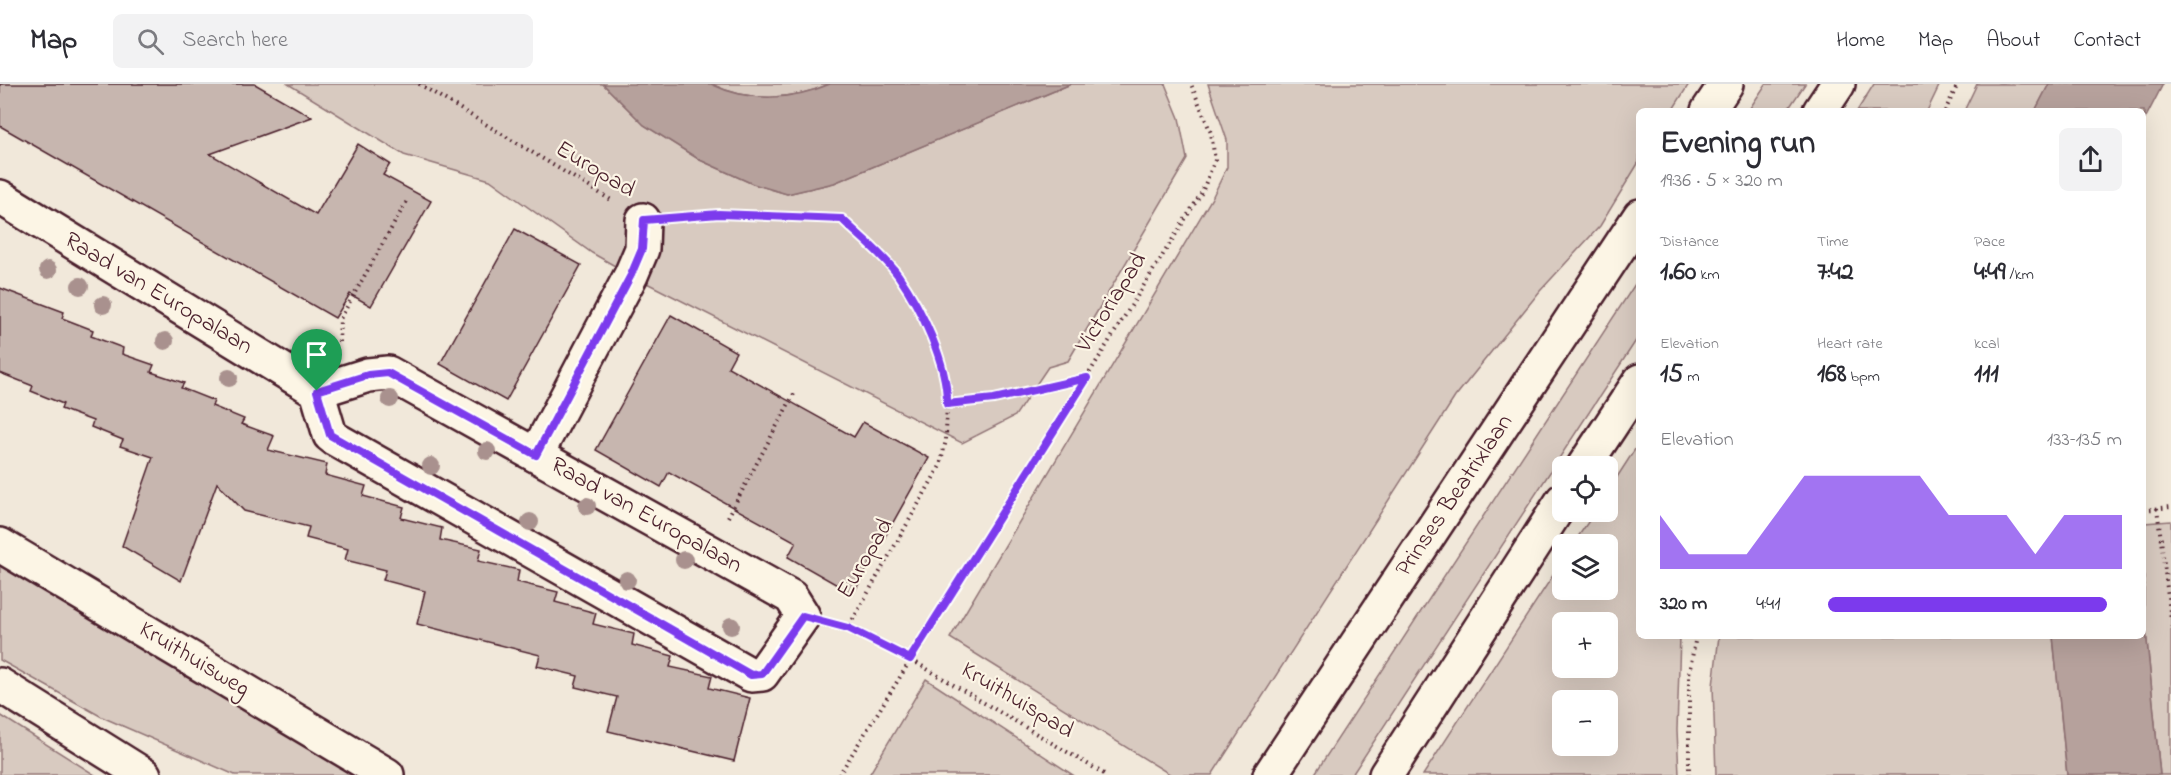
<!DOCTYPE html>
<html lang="en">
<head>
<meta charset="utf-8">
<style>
  body { margin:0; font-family:"Indie Flower",sans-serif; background:#f2f2f3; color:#2b2b33; height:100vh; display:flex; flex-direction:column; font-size:22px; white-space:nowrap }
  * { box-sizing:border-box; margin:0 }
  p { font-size:20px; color:#7c7c81 }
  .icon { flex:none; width:33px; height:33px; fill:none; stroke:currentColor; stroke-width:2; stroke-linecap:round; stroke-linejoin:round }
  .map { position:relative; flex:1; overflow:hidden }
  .sheet { position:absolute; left:1636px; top:24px; width:510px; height:531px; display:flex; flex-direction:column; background:#fff; border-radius:9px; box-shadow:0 6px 24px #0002 }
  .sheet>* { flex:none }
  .fabs { position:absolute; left:1552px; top:372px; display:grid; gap:12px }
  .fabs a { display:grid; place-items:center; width:66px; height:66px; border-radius:9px; background:#fff; box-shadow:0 6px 24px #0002; font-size:30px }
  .pin { position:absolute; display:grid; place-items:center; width:51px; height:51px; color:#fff; margin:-62px -26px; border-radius:50% 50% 50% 0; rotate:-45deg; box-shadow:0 0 6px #0007 }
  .pin .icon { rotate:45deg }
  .round { display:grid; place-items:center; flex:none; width:63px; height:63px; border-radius:9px; background:#f2f2f3 }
  .headline { display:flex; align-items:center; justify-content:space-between; height:102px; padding:0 24px }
  h1 { font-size:33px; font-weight:800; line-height:45px }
  .stats { display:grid; grid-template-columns:repeat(3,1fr); gap:9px; height:102px; padding:6px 24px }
  .stats div { display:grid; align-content:center }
  .stats b { font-size:26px; font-weight:800 }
  .stats small { font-size:16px; font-weight:400 }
  .stats p { font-size:16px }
  .chart { height:168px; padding:12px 24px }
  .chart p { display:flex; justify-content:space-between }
  .chart svg { width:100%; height:108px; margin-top:6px; fill:#7c3aed; opacity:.7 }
  ul { padding:0 24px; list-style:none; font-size:20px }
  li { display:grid; grid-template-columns:96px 72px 1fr; align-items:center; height:45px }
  li i { height:15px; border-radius:8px; background:#7c3aed }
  header { display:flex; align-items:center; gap:36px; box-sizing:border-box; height:84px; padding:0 30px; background:#fff; border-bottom:2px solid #e1e1e2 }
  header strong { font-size:28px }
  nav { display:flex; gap:33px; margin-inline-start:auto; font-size:21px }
  .search { width:420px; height:54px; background:#f2f2f3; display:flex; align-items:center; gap:15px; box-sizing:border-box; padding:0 21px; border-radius:9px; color:#7c7c81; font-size:22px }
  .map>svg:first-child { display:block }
  .green { fill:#d8cac0; stroke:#917476; stroke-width:1.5; fill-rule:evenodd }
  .water { fill:#b6a19c; stroke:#8b6d6f; stroke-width:1.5 }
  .building { fill:#c7b6af; stroke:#4a1f2b; stroke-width:1.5 }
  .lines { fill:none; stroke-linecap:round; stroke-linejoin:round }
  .minor-casing { stroke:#4a1f2b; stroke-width:38 }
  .major-casing { stroke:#4a1f2b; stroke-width:38 }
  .path { stroke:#4a1f2b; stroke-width:4; stroke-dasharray:1.5 4.5; stroke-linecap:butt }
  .minor { stroke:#fcf5e5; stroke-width:33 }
  .major { stroke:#fcf5e5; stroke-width:33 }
  .tree { fill:#a9918e }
  .route-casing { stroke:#fff; stroke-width:12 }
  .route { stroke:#7c3aed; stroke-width:8 }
  .labels { text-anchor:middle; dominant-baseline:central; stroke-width:4.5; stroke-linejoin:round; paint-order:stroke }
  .street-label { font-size:24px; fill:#4a1f2b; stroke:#fcf5e5 }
</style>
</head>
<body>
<header>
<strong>Map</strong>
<div class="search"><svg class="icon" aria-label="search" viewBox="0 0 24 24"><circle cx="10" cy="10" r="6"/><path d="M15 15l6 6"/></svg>Search here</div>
<nav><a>Home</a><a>Map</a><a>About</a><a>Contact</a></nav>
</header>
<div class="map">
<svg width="2171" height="691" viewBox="0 0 2171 691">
  <rect width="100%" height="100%" fill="#f1e8da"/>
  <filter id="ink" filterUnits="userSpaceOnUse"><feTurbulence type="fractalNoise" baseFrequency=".0167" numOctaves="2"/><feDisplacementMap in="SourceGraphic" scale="12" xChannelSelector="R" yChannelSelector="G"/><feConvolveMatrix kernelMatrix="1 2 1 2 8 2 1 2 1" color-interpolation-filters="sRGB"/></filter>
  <g filter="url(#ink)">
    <!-- green -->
    <g class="green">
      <polygon points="288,0 603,0 644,41 700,76 753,100 787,110 834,99 1071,0 1165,0 1179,34 1187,75 1068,277 1048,283 1015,332 962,359 631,191 592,169 490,96 404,71"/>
      <path d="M 711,0 L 830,0 C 792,16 750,19 711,0 Z"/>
      <polygon points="1208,0 1689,0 1672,27 1640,27 1639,78 1600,142 1540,207 1455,313 1212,691 1171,691 950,554 1212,114 1227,83 1227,56"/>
      <polygon points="1766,0 1805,0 1787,27 1748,27"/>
      <polygon points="1874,0 1940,0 1927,27 1857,27"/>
      <polygon points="1977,0 2049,0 2035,27 1964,27"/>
      <polygon points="1639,194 1639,252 1352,691 1314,691"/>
      <path d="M 1639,359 L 1640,552 L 1680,552 L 1677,646 L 1679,691 L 1423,691 L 1563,476 L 1563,506 L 1608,506 L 1608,460 L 1573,460 L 1595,428 L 1608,428 L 1608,407 ZM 1563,538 L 1608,538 L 1608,584 L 1563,584 ZM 1563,616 L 1608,616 L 1608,662 L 1563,662 Z"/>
      <polygon points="2171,437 2171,691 2160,691 2144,526 2144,439"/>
      <polygon points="0,477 367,691 235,691 102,633 0,576"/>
      <polygon points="1719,552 2053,552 2067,691 1716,691 1713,602"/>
      <polygon points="926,595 1073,691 869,691"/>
      <polygon points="0,631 95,691 0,691"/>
    </g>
    <!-- water -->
    <g class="water">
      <path d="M 603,0 L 711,0 C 750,19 792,16 830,0 L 1071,0 L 834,99 L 787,110 L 753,100 L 700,76 L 644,41 Z"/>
      <polygon points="2049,0 2163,0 2144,37 2144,27 2035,27"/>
      <polygon points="2144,526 2160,691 2067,691 2053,552 2144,552"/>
    </g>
    <!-- building -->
    <g class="building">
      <polygon points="0,0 255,0 312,33 210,70 316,131 358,60 390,80 383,91 431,117 371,222 350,210 335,234 0,42"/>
      <polygon points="515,145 581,181 506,317 440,280"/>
      <polygon points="0,204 64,228 62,234 93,246 91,252 123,264 122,270 154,281 151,288 184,299 181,304 214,317 212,322 244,335 241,340 274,352 268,366 327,380 325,391 366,402 363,412 404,423 401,434 442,444 440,456 481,465 478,477 519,486 517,498 558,508 555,518 596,529 593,540 634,550 632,561 673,572 670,583 712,592 709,604 750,614 734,677 608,647 617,613 575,603 578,592 537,582 540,571 417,540 425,507 383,496 386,486 345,476 348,465 306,454 309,443 244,427 217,399 181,497 122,462 153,373 120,362 123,356 91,343 93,337 61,325 63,320 31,307 33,302 0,289"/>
      <polygon points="671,231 736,268 728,283 854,353 863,338 929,374 853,510 788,473 796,458 669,388 661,403 596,366"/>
    </g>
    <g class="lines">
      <!-- minor casing -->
      <g class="minor-casing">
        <g id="minor">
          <polyline points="0,113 317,307 330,351 335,355 751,591 762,590 803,532 791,513 388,289 368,291 317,307"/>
          <polyline points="536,371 631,191 642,165 643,136"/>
        </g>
      </g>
      <!-- major casing -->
      <g class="major-casing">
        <g id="major">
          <polyline points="1708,27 1726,0"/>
          <polyline points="1820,27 1838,0"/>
          <polyline points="1584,382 1640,297"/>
          <polyline points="0,461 387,691"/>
          <polyline points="0,601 144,691"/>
          <polyline points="1270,691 1640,132"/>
          <polyline points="1386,691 1563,416"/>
        </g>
      </g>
      <!-- path -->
      <g class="path">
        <polyline points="419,0 611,116"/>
        <polyline points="1945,27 1958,0"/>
        <polyline points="681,133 719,130 842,135 897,190 931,252 947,304 946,356 940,382 848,544"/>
        <polyline points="339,258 340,235 408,115"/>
        <polyline points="947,320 994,315 1087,294"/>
        <polyline points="2157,424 2171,536"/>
        <polyline points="2144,426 2171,423"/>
        <polyline points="728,433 795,308"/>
        <polyline points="847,544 910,575 1106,691"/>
        <polyline points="839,691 1202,108 1215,76 1211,49 1191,0"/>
        <polyline points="1689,691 1689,590 1696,552"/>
      </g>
      <!-- minor -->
      <use href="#minor" class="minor"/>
      <!-- major -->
      <use href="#major" class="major"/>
    </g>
    <!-- trees -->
    <g class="tree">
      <circle cx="48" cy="186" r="9"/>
      <circle cx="80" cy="202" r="9"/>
      <circle cx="103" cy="221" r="9"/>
      <circle cx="165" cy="257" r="9"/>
      <circle cx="229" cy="294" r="9"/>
      <circle cx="390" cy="315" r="9"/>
      <circle cx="487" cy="367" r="9"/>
      <circle cx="431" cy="382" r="9"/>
      <circle cx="587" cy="422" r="9"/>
      <circle cx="530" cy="438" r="9"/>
      <circle cx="684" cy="476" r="9"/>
      <circle cx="627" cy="496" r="9"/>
      <circle cx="731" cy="542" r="9"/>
    </g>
  </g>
  <g class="lines" filter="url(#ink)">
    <!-- route casing -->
    <g class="route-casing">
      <path id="route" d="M 719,130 L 842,135 C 860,153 883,170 898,191 C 921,224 948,280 947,320 L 994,315 L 1087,294 L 910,575 L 848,544 L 803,532 L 762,590 L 751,591 L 330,351 L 317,307 L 368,291 L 388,289 L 536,371 L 631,191 L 642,165 L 644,136 Z"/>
    </g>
    <!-- route -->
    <use href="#route" class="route"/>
  </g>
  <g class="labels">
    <!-- street labels -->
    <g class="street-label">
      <text transform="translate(595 86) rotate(31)">Europad</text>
      <text transform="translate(158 210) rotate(31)">Raad van Europalaan</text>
      <text transform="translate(1112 219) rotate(-58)">Victoriapad</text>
      <text transform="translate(1455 412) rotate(-56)">Prinses Beatrixlaan</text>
      <text transform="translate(646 432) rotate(29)">Raad van Europalaan</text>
      <text transform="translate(866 475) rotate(-60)">Europad</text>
      <text transform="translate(194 576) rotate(31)">Kruithuisweg</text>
      <text transform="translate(1017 617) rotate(31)">Kruithuispad</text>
    </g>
  </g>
</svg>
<div class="fabs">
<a><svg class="icon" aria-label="locate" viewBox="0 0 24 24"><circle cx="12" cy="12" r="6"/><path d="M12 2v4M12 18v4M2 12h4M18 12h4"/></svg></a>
<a><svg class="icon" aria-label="layers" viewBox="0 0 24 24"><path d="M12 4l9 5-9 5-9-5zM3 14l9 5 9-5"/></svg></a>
<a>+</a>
<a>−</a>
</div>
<div class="pin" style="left:317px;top:307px;background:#1e9e55"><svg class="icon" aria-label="arrive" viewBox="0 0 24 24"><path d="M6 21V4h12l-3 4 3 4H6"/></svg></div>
<section class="sheet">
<div class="headline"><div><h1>Evening run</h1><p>19:36 · 5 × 320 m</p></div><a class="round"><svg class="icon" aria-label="share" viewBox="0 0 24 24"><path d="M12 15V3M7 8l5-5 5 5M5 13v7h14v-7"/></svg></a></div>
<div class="stats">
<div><p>Distance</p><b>1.60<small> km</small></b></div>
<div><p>Time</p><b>7:42</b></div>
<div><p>Pace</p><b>4:49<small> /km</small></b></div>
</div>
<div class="stats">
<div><p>Elevation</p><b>15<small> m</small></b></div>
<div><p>Heart rate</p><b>168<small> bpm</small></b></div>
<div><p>kcal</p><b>111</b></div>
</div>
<div class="chart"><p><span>Elevation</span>133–135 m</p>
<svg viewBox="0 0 160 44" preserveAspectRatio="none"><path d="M0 44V22L10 38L20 38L30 38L40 22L50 6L60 6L70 6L80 6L90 6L100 22L110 22L120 22L130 38L140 22L150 22L160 22V44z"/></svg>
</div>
<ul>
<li><b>320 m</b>4:41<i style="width:95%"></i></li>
</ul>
</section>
</div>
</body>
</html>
